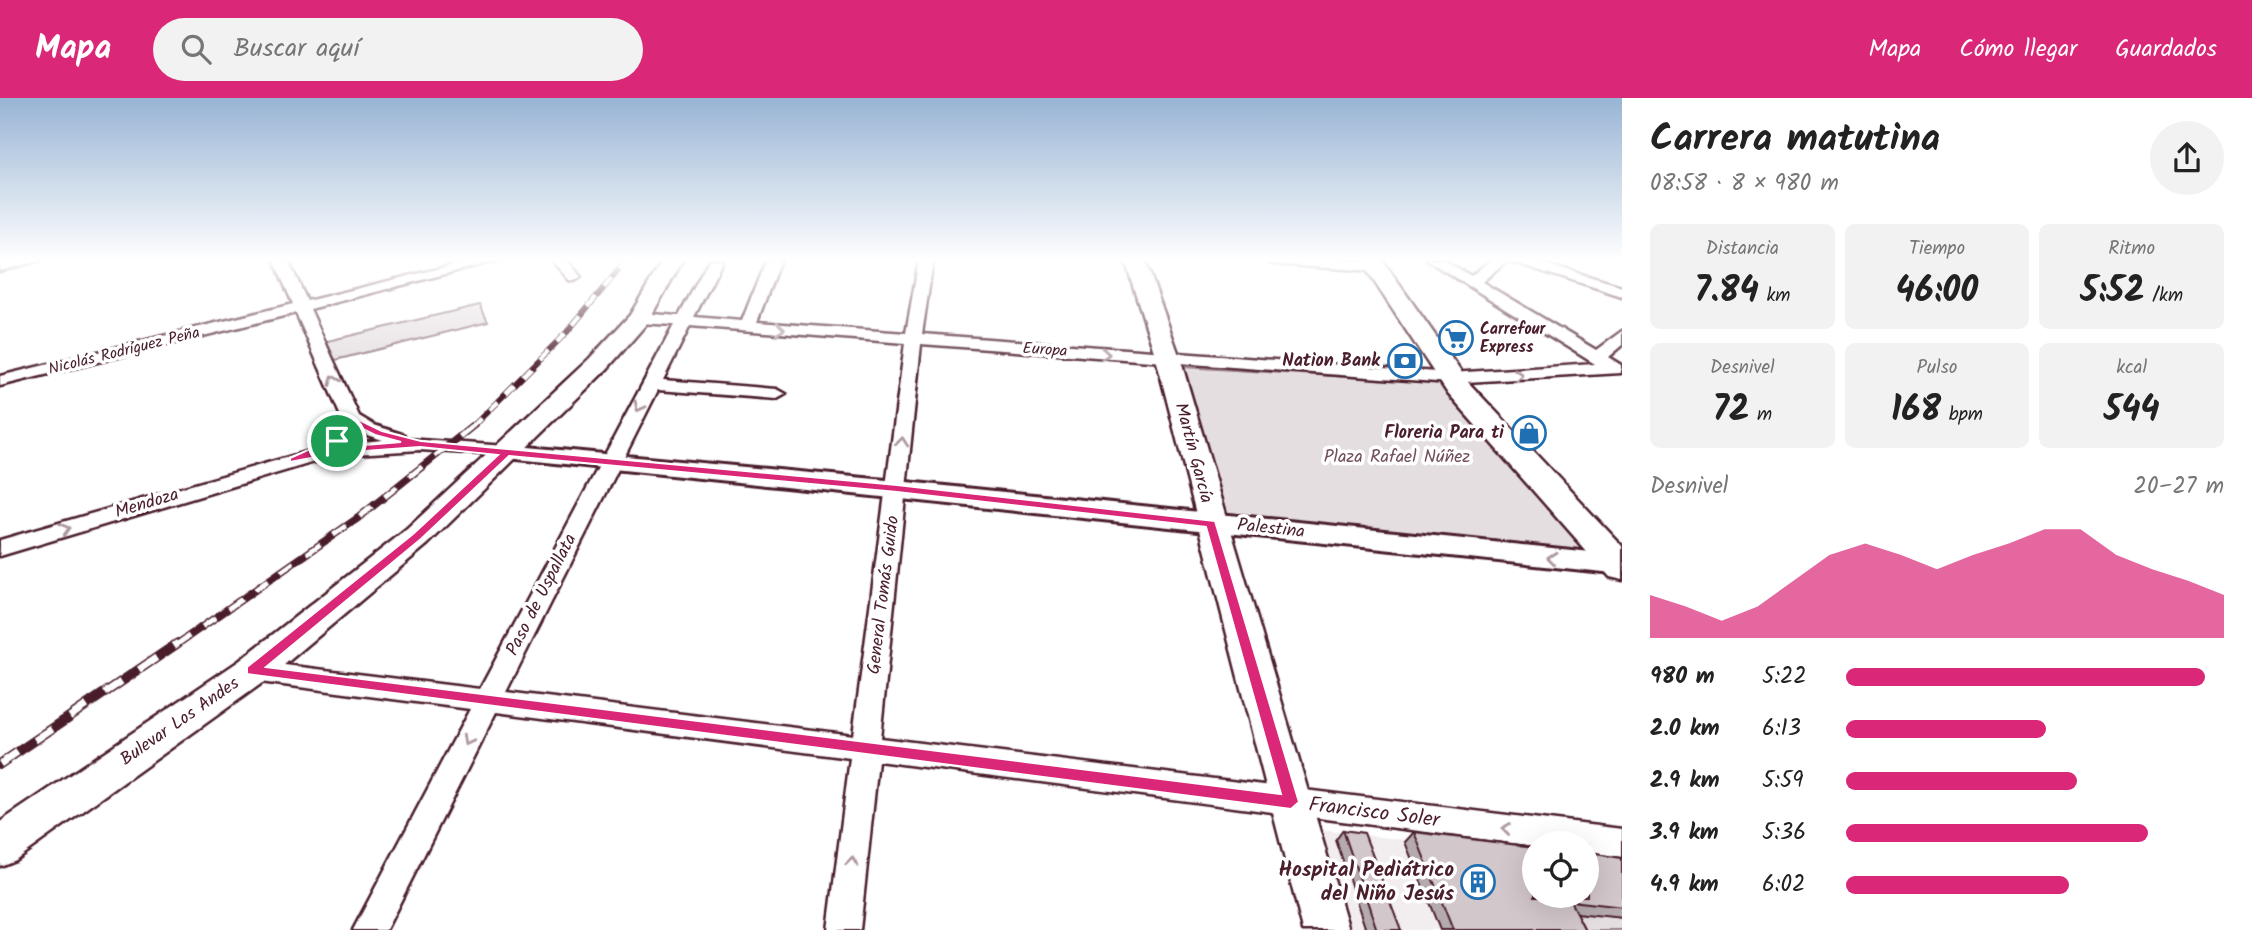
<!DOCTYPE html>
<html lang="es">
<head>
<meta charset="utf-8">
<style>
  body { margin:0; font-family:Kalam,sans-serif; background:#f2f2f2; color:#222; height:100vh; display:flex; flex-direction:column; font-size:26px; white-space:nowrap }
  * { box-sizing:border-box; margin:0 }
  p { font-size:23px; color:#767676 }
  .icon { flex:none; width:38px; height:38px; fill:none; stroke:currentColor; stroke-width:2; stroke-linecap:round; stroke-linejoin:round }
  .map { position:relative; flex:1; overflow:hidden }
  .panel { display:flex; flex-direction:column; background:#fff; width:630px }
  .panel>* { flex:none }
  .tools { position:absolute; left:1522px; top:733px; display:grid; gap:14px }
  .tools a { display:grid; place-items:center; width:77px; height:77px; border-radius:50%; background:#fff; box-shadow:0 7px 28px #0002; font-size:35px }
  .pin { position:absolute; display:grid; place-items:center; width:60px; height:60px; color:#fff; margin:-30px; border:4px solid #fff; border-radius:50%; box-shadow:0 2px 7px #0007 }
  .round { display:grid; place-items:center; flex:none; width:74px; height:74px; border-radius:37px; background:#f2f2f2 }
  .head { display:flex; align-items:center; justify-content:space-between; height:119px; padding:0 28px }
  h1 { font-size:38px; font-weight:800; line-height:52px }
  .figures { display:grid; grid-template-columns:repeat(3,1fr); gap:10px; height:119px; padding:7px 28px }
  .figures div { display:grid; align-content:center; border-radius:10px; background:#f2f2f2; text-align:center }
  .figures b { font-size:35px; font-weight:800 }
  .figures small { font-size:19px; font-weight:400 }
  .figures p { font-size:19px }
  .chart { height:196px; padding:14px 28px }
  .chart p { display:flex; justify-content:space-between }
  .chart svg { width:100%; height:126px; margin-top:7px; fill:#db2777; opacity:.7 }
  ul { padding:0 28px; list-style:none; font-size:23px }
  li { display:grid; grid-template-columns:112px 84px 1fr; align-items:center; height:52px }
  li i { height:18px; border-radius:9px; background:#db2777 }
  header { display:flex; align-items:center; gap:42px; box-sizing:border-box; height:98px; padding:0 35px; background:#db2777; color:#fff }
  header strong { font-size:33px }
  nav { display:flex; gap:38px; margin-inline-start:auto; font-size:24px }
  .search { width:490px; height:63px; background:#f2f2f2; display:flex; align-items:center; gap:18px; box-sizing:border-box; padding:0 24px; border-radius:38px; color:#767676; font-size:26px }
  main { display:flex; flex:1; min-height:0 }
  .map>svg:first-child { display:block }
  .built { fill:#f2eeef }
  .green { fill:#e5dee0; stroke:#987e86; stroke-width:2 }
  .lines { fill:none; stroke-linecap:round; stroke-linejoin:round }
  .minor-casing { stroke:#4a1f2b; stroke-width:5 }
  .tertiary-casing { stroke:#4a1f2b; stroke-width:6 }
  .secondary-casing { stroke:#4a1f2b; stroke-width:5 }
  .primary-casing { stroke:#4a1f2b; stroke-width:5 }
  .minor { fill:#fff; fill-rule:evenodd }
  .tertiary { fill:#fff; fill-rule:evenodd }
  .secondary { fill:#fff; fill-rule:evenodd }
  .primary { fill:#fff; fill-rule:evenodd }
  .rail-far2-casing { stroke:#4a1f2b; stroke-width:6 }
  .rail-far1-casing { stroke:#4a1f2b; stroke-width:8 }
  .rail-casing { stroke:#4a1f2b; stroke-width:10 }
  .rail-far2 { stroke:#fff; stroke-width:4.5; stroke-dasharray:12; stroke-linecap:butt }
  .rail-far1 { stroke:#fff; stroke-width:5; stroke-dasharray:16; stroke-linecap:butt }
  .rail { stroke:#fff; stroke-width:7; stroke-dasharray:21; stroke-linecap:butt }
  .wall { fill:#b5abaf; stroke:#4a1f2b; stroke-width:2 }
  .building { fill:#d2c7cb; stroke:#4a1f2b; stroke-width:2 }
  .oneway { stroke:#ae9aa0 }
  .route { fill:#db2777; stroke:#fff; stroke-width:2; fill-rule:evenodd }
  .labels { text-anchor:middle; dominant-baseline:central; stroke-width:7; stroke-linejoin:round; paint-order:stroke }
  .far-poi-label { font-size:16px; font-weight:bold; fill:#4a1f2b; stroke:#fff; text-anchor:start }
  .far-street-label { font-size:16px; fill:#4a1f2b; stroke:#fff }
  .poi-label { font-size:18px; font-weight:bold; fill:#4a1f2b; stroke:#fff; text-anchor:end }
  .street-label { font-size:18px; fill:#4a1f2b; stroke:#fff }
  .park-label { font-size:18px; fill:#714f58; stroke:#fff }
  .near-street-label { font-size:21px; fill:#4a1f2b; stroke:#fff }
  .near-poi-label { font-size:21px; font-weight:bold; fill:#4a1f2b; stroke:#fff; text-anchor:end }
</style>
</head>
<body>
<header>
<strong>Mapa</strong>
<div class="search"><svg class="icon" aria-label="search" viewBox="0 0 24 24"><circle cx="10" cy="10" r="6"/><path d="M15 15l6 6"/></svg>Buscar aquí</div>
<nav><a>Mapa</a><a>Cómo llegar</a><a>Guardados</a></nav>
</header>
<main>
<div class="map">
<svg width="1622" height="832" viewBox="0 0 1622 832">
  <rect width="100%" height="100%" fill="#fff"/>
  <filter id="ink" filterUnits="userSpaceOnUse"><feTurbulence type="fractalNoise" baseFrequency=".0143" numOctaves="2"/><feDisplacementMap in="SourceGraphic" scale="14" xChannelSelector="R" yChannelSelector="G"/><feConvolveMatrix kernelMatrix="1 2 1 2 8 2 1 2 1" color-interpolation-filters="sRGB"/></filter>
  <g filter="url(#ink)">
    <!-- built -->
    <polygon class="built" points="1322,732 1535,757 1535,798 1587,798 1622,767 1622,832 1352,832"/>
    <!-- green -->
    <g class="green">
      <polygon points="480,207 488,224 323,265 315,246"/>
      <polygon points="1182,269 1439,284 1593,456 1219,414"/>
      <polygon points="1559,812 1622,820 1622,832 1569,832"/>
    </g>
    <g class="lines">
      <!-- minor casing -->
      <g class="minor-casing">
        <g id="minor">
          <polygon points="12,162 41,162 0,173 0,165"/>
          <polygon points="274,162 288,162 307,203 474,162 499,162 310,211 359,318 374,327 405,337 407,341 506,348 516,354 513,358 420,352 338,357 0,458 0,442 330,347 383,342 360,335 342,321 296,215 0,288 0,278 293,206"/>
          <polygon points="552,162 567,162 581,179 574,183 569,182"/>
          <path d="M 709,162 L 723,162 L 694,219 L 742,223 L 766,162 L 780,162 L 757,224 L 906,235 L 919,162 L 933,162 L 922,236 L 1450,275 L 1595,266 L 1427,162 L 1444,162 L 1471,178 L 1491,162 L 1507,162 L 1482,184 L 1596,252 L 1622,233 L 1622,247 L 1608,259 L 1621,267 L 1621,275 L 1450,285 L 921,246 L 880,640 L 1622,731 L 1622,759 L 1587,754 L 1587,746 L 1535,748 L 878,663 L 860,832 L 828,832 L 850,660 L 496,614 L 386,832 L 353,832 L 470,611 L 252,583 L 243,580 L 239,573 L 243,566 L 252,563 L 480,591 L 674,227 L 639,225 L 631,220 L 639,215 L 679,218 ZM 690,228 L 905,245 L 853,637 L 506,594 L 658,292 L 777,301 L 786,296 L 777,291 L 663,282 Z"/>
          <path d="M 1265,162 C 1286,162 1369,158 1381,169 L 1374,173 L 1272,166 Z"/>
          <polygon points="1507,162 1530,162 1622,189 1622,199"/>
        </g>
      </g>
      <!-- tertiary casing -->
      <g class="tertiary-casing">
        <polygon id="tertiary" points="506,347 897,383 1620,457 1622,476 497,359 494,354 497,349"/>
      </g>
      <!-- secondary casing -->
      <g class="secondary-casing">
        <g id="secondary">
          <polygon points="663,162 683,162 647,225 607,271 428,446 265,583 15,762 0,768 0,724 239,563 406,432 589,261 630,217"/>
          <polygon points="1125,162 1145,162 1180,260 1349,832 1303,832 1156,260"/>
        </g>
      </g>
      <!-- primary casing -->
      <g class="primary-casing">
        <polygon id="primary" points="1360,162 1382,162 1468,284 1622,448 1622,482 1609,479 1448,296"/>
      </g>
      <!-- minor -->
      <use href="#minor" class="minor"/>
      <!-- tertiary -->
      <use href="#tertiary" class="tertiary"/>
      <!-- secondary -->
      <use href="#secondary" class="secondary"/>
      <!-- primary -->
      <use href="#primary" class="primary"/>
      <!-- rail-far2 casing -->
      <g class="rail-far2-casing">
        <polyline id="rail-far2" points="472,329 567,234 627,162"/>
      </g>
      <!-- rail-far1 casing -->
      <g class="rail-far1-casing">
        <polyline id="rail-far1" points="176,547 358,420 474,327"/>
      </g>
      <!-- rail casing -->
      <g class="rail-casing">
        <polyline id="rail" points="0,666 178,545"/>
      </g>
      <!-- rail-far2 -->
      <use href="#rail-far2" class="rail-far2"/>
      <!-- rail-far1 -->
      <use href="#rail-far1" class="rail-far1"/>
      <!-- rail -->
      <use href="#rail" class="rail"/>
    </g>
    <!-- wall -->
    <g class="wall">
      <polygon points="1343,732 1401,832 1366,832 1336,742"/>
      <polygon points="1414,734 1622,760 1622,820 1576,815 1585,832 1440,832 1405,744"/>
    </g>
    <!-- building -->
    <g class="building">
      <polygon points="1343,732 1364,735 1401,832 1377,832"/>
      <polygon points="1414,734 1535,749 1535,798 1587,798 1587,755 1622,760 1622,809 1570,803 1585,832 1453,832"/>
    </g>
    <!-- one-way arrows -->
    <defs><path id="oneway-chevron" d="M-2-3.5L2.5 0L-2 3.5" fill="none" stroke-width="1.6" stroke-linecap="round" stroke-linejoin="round" transform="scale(1.75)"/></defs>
    <g class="oneway">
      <use href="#oneway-chevron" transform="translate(780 231) rotate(5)"/>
      <use href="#oneway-chevron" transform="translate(1105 256) rotate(4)"/>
      <use href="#oneway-chevron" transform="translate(1518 277) rotate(-4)"/>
      <use href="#oneway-chevron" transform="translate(334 282) rotate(-114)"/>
      <use href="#oneway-chevron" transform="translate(639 309) rotate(118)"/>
      <use href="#oneway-chevron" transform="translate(902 344) rotate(-84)"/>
      <use href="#oneway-chevron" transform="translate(65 431) rotate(-17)"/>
      <use href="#oneway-chevron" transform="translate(1552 460) rotate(-174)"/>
      <use href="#oneway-chevron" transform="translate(467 643) rotate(118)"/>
      <use href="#oneway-chevron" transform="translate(1506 731) rotate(-173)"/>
      <use href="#oneway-chevron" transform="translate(852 764) rotate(-83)"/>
    </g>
  </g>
  <!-- sky -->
  <linearGradient id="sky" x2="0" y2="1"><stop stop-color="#98b4d4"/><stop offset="0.58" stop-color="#fff"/><stop offset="1" stop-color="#fff" stop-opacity="0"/></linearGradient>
  <rect width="1622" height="279" fill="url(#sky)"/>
  <!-- route -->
  <path class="route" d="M 351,318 L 382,333 L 421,343 L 897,387 L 1215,423 L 1299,704 L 1291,711 L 247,576 L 247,569 L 413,436 L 498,357 L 420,349 L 337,355 L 290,364 L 290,360 L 333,341 ZM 353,326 L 375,337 L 401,344 L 329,350 L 340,345 ZM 509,358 L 897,394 L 1206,429 L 1281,696 L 266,569 L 421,441 Z"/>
  <!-- icons -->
  <defs>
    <g id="supermarket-ring" transform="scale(1.75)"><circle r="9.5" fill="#fff" stroke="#1f6fb2" stroke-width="1.5"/><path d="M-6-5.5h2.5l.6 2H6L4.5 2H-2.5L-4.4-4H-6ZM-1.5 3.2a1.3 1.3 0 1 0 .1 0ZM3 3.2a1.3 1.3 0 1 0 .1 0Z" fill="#1f6fb2"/></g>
    <g id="bank-ring" transform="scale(1.75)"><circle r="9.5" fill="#fff" stroke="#1f6fb2" stroke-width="1.5"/><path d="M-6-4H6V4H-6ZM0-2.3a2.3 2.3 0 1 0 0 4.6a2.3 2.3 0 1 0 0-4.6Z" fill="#1f6fb2"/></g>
    <g id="shop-ring" transform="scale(1.75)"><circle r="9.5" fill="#fff" stroke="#1f6fb2" stroke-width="1.5"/><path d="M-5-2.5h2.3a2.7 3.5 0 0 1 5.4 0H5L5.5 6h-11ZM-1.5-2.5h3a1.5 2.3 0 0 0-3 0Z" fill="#1f6fb2"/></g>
    <g id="building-ring" transform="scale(1.75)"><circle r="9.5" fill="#fff" stroke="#1f6fb2" stroke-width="1.5"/><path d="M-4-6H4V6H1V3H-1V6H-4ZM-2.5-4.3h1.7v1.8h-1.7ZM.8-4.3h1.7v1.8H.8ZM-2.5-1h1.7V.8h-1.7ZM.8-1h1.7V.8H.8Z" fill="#1f6fb2"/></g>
  </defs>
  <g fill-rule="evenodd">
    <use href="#supermarket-ring" x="1456" y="240"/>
    <use href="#bank-ring" x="1405" y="263"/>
    <use href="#shop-ring" x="1529" y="335"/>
    <use href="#building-ring" x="1478" y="784"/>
  </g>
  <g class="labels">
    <!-- far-poi labels -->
    <g class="far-poi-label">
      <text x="1480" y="231">Carrefour<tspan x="1480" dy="18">Express</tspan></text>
    </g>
    <!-- far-street labels -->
    <g class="far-street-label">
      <text transform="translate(1045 252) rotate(4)">Europa</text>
      <text transform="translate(124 253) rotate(-14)">Nicolás Rodríguez Peña</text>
    </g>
    <!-- poi labels -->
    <g class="poi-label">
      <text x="1380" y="263">Nation Bank</text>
      <text x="1504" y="335">Floreria Para ti</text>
    </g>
    <!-- street labels -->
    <g class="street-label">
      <text transform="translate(1193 355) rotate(75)">Martín García</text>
      <text transform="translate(147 406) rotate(-17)">Mendoza</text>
      <text transform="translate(1271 431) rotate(6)">Palestina</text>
      <text transform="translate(542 497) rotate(-63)">Paso de Uspallata</text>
      <text transform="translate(884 497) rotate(-83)">General Tomás Guido</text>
      <text transform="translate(180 624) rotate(-35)">Bulevar Los Andes</text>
    </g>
    <!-- park labels -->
    <g class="park-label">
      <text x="1397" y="359">Plaza Rafael Núñez</text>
    </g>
    <!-- near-street labels -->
    <g class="near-street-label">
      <text transform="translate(1374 715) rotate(7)">Francisco Soler</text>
    </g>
    <!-- near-poi labels -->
    <g class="near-poi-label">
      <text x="1454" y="772">Hospital Pediátrico<tspan x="1454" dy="24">del Niño Jesús</tspan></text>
    </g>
  </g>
</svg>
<div class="tools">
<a><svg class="icon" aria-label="locate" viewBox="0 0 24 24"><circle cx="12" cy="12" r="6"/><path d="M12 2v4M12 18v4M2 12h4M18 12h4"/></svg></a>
</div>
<div class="pin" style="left:337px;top:343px;background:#1e9e55"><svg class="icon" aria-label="arrive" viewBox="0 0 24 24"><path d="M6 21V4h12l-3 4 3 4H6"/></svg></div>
</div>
<section class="panel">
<div class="head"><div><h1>Carrera matutina</h1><p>08:58 · 8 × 980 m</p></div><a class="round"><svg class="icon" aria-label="share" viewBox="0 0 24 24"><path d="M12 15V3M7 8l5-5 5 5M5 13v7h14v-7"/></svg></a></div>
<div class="figures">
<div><p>Distancia</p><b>7.84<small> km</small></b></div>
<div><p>Tiempo</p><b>46:00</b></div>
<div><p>Ritmo</p><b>5:52<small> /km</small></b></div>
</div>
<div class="figures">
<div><p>Desnivel</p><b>72<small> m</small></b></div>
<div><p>Pulso</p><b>168<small> bpm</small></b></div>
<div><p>kcal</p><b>544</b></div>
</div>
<div class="chart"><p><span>Desnivel</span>20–27 m</p>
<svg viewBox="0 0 160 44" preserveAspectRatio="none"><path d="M0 44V29L10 33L20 38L30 33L40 24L50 15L60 11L70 15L80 20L90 15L100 11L110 6L120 6L130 15L140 20L150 24L160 29V44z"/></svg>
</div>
<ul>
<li><b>980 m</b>5:22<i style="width:95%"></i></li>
<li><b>2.0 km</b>6:13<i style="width:53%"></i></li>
<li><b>2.9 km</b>5:59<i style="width:61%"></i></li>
<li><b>3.9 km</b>5:36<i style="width:80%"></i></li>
<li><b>4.9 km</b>6:02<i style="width:59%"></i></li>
</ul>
</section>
</main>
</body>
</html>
